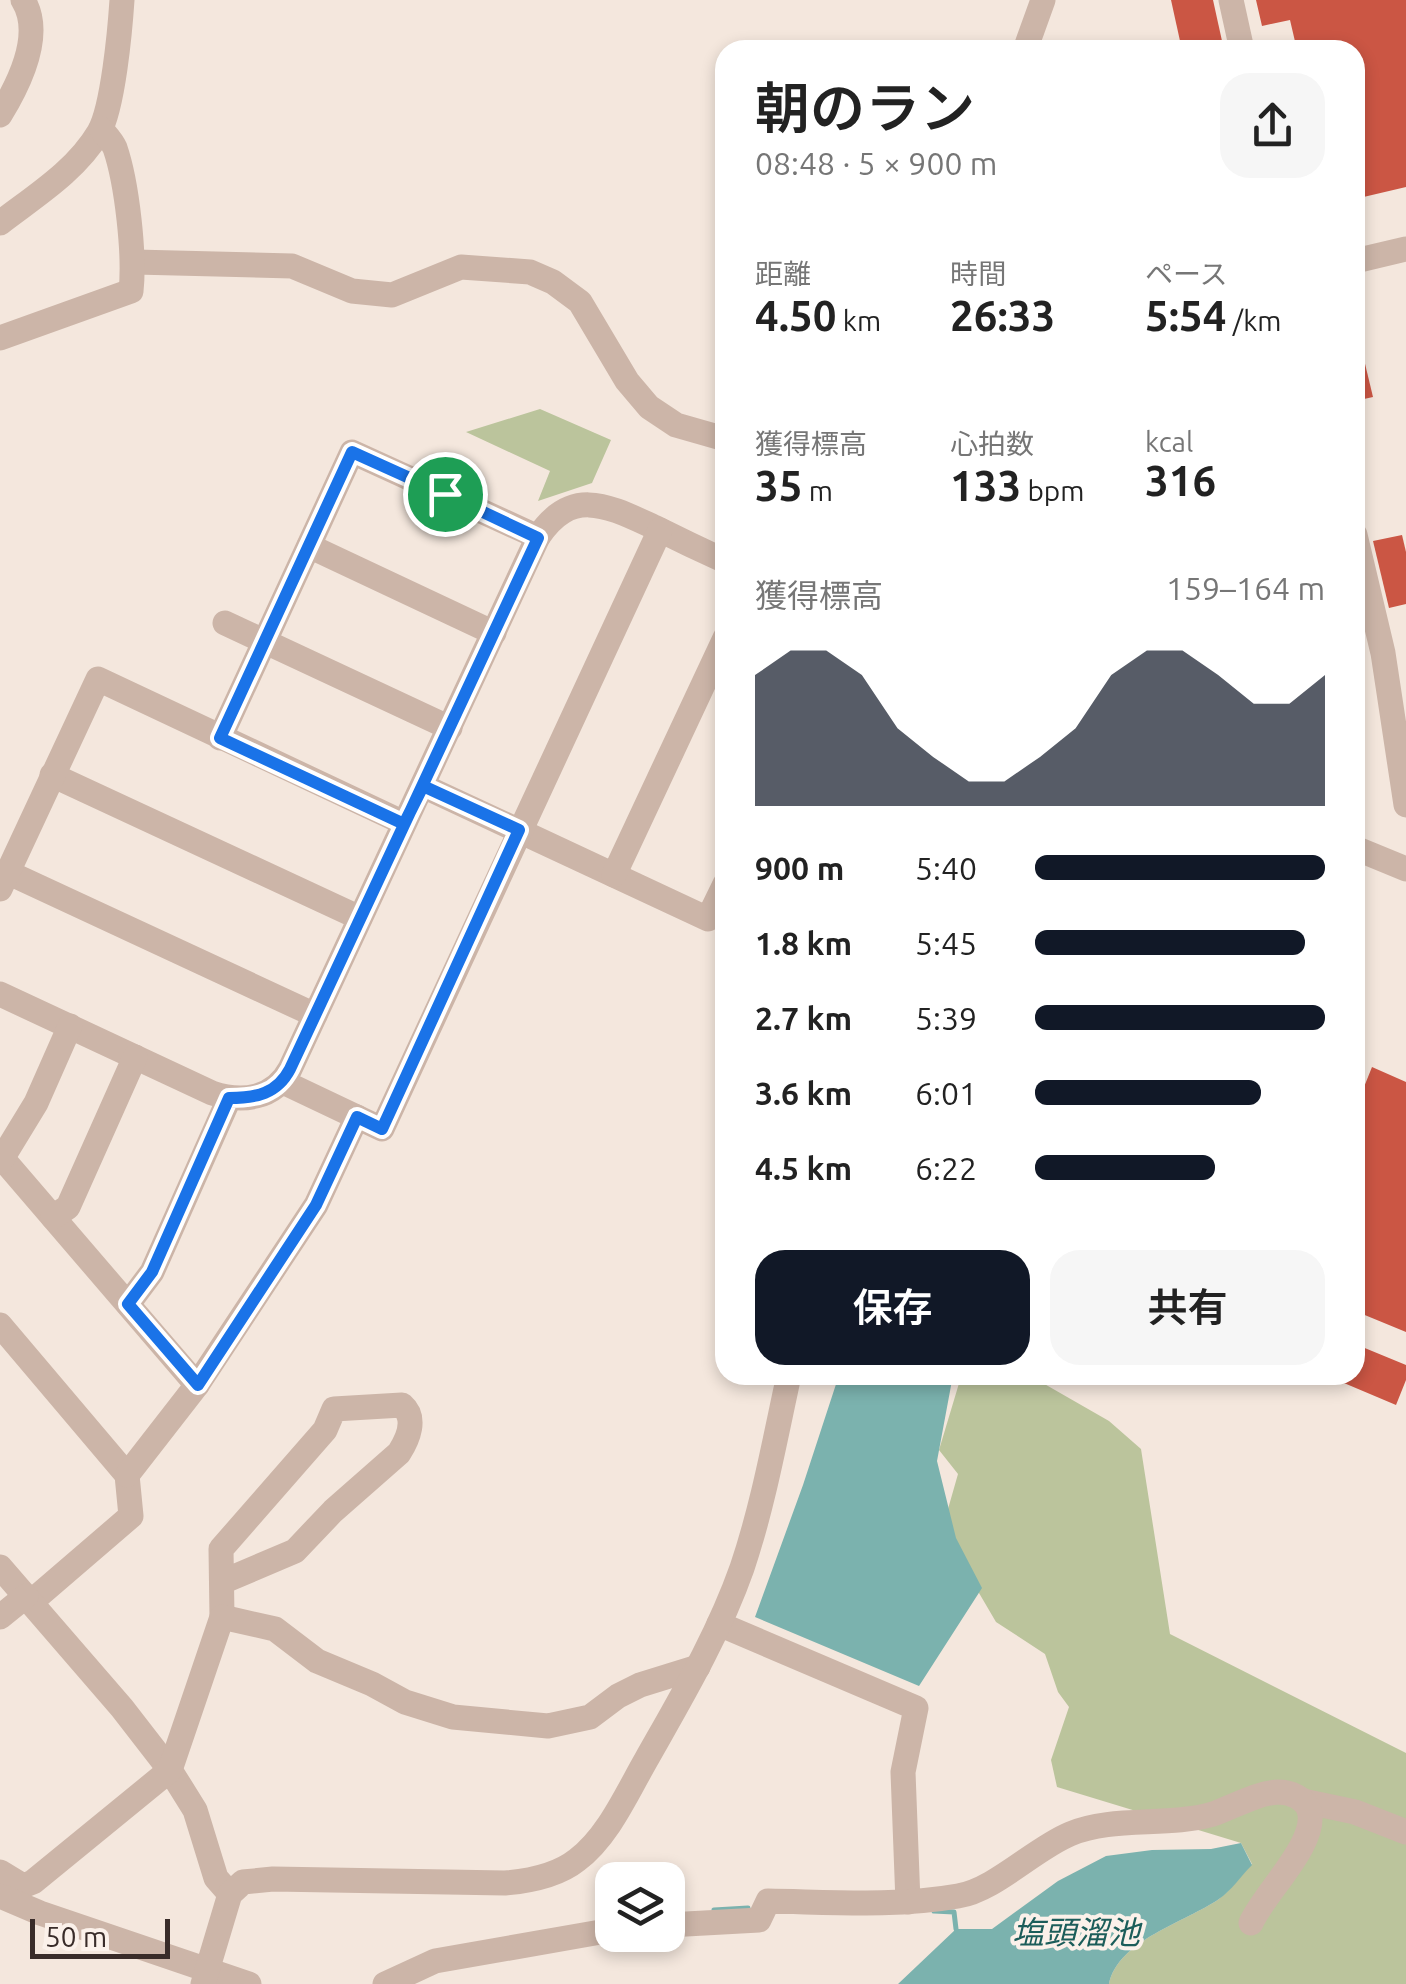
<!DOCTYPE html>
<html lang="ja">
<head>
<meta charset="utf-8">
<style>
  body { margin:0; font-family:Ubuntu,"Noto Sans JP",sans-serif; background:#f6f6f6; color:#222; height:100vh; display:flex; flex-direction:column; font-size:38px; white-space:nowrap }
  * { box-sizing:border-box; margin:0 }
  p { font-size:32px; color:#767676 }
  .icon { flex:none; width:55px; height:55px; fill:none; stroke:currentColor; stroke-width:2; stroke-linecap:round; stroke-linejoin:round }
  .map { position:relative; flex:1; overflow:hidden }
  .sheet { position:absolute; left:715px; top:40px; width:650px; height:1345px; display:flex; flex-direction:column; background:#fff; border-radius:30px; box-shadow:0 5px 15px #0003 }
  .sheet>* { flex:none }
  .fabs { position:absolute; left:595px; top:1862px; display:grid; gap:20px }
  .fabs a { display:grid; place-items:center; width:90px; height:90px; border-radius:20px; background:#fff; box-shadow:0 5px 15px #0003; font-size:50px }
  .scale { position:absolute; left:30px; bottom:25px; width:140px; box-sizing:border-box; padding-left:10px; border:5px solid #392c29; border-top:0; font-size:28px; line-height:35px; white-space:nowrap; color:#392c29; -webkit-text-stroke:8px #fbf1ea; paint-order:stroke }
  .pin { position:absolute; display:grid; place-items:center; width:85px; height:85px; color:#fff; margin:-42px; border:5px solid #fff; border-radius:50%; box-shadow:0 2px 10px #0007 }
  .round { display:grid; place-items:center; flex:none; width:105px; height:105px; border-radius:30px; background:#f6f6f6 }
  .overview { display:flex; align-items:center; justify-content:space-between; height:170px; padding:0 40px }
  h1 { font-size:55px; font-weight:600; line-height:75px }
  .stats { display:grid; grid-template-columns:repeat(3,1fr); gap:15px; height:170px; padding:10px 40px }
  .stats div { display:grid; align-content:center }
  .stats b { font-size:42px; font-weight:600 }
  .stats small { font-size:28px; font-weight:400 }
  .stats p { font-size:28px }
  .chart { height:280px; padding:20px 40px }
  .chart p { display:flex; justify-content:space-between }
  .chart svg { width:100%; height:180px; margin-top:10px; fill:#111827; opacity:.7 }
  .cta { display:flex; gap:20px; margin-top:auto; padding:20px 40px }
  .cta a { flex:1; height:115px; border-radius:30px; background:#111827; color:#fff; font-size:40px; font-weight:600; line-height:115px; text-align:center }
  .cta a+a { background:#f6f6f6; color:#222 }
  ul { padding:0 40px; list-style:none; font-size:32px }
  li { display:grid; grid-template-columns:160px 120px 1fr; align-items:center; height:75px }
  li i { height:25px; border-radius:12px; background:#111827 }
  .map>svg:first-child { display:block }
  .green { fill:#bbc49c }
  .water { fill:#7bb2ae }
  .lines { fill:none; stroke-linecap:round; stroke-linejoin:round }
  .stream { stroke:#7bb2ae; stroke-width:5 }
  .building { fill:#cb5644 }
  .minor { stroke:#ccb5a8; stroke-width:25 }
  .route-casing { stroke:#fff; stroke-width:20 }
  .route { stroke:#1a73e8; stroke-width:12 }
  .labels { text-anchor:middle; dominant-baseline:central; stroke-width:8; stroke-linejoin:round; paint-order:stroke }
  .water-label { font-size:32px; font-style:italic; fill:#1c5d5a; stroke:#fbf1ea }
</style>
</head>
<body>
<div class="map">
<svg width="1406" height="1984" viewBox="0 0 1406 1984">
  <rect width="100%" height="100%" fill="#f4e7dd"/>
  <!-- green -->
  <g class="green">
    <polygon points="540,409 611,440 592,483 538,501 550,471 466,432"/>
    <path d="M 974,1375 L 1034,1378 L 1109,1421 L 1141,1449 L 1170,1634 L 1406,1753 L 1406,1984 L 1109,1984 C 1118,1940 1186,1922 1219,1899 C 1231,1890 1241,1875 1252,1864 L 1241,1843 L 1057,1787 L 1051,1760 L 1069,1707 L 1058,1692 L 1045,1654 L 996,1622 L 962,1564 L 946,1516 L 958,1474 L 939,1450 L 960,1380 Z"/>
  </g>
  <!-- water -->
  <g class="water">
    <polygon points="839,1375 953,1375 937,1461 956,1538 982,1588 919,1686 755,1617 803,1485"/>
    <path d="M 1241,1843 L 1252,1865 C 1241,1876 1231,1891 1219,1899 C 1186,1922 1118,1940 1109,1984 L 898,1984 L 956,1929 L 992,1929 L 1058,1881 L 1106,1856 L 1152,1850 L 1211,1849 Z"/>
  </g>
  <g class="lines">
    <!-- stream -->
    <g class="stream">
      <polyline points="714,1910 748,1908"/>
      <polyline points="934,1911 954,1912 956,1929"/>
    </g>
  </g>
  <!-- building -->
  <g class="building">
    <polygon points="1171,0 1213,0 1224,50 1182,50"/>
    <polygon points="1256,0 1406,0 1406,187 1355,199 1355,50 1297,50 1290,20 1262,26"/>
    <polygon points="1355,347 1361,347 1373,397 1355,401"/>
    <polygon points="1402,535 1406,552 1406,604 1389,608 1373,541"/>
    <polygon points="1372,1067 1406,1082 1406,1332 1355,1311 1355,1089 1362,1092"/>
    <polygon points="1355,1344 1406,1365 1406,1380 1396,1405 1325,1375 1355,1375"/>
  </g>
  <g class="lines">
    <!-- minor -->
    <g class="minor">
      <polyline points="1231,0 1242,50"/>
      <polyline points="1025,50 1043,0"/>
      <path d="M 0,115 C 19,84 44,34 23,0"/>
      <path d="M 0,223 C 35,196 76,171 99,132 C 113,108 120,30 122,0"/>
      <polyline points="1355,261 1406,249"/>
      <polyline points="135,262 292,266 352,291 392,295 461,267 530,272 553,282 580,302 627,381 649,407 676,425 725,439"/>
      <path d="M 0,338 L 131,291 C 135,255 127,183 115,148 C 112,141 106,135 101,129"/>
      <polyline points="1355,535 1383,653 1406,805"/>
      <polyline points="309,546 494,633"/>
      <polyline points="225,623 450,728"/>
      <polyline points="220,738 352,452 538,537"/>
      <polyline points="52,775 360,918"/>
      <polyline points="423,786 708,919 725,884"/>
      <polyline points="1355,848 1406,869"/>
      <polyline points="7,872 315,1015"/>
      <polyline points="614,875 725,638"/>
      <polyline points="0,889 98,679 404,823"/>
      <path d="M 0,994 L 212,1093 C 242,1103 274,1099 290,1069 L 538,537 C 572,486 608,506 654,527 C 678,539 701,550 725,561"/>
      <polyline points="283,1082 382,1129 660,530"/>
      <polyline points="2,1158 197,1385"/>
      <polyline points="0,1162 36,1103 70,1026"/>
      <polyline points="53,1217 68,1207 135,1057"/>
      <polyline points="128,1304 152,1272 229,1099"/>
      <polyline points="0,1325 127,1475 131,1516 31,1602"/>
      <polyline points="127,1475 197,1385 316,1205 357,1117"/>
      <polyline points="0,1567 122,1708 170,1770 195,1810 216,1878 230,1894"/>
      <path d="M 222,1582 L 295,1551 L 333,1511 L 399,1453 C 408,1439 417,1418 402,1405 L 334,1409 L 325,1430 L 221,1549 L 222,1617"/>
      <polyline points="0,1617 26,1596"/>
      <polyline points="719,1624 916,1708 903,1772 908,1902"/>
      <polyline points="1303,1801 1355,1812 1406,1832"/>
      <polyline points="0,1872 23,1886 33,1882 170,1770 222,1617 275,1629 317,1661 372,1684 405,1702 453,1717 548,1726 590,1717 618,1696 640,1685 698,1667"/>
      <polyline points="0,1896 40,1913 249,1984"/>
      <path d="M 668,1925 L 759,1920 L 768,1901 C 830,1902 896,1907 958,1896 C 995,1890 1034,1849 1070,1834 C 1112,1816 1168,1827 1213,1814 C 1233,1807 1257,1793 1278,1792 C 1290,1792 1305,1798 1309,1810 C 1319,1842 1264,1893 1251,1923"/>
      <path d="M 203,1984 L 230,1894 L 243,1882 L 273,1879 L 505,1883 C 529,1881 557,1876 577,1860 C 608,1837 627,1793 646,1760 C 681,1698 718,1636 742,1568 C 763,1506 775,1439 789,1375"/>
      <polyline points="385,1984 435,1961 612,1930"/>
    </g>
  </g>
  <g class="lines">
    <!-- route casing -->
    <g class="route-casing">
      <path id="route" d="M 445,494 L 538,538 L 290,1069 C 277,1094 256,1098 229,1098 L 152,1272 L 128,1304 L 198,1385 L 316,1205 L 357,1117 L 382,1129 L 519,830 L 423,786 L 404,824 L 220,738 L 352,452 L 445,494"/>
    </g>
    <!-- route -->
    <use href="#route" class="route"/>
  </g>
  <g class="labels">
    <!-- water labels -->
    <g class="water-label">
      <text x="1076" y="1932">塩頭溜池</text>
    </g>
  </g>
</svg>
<div class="fabs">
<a><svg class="icon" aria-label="layers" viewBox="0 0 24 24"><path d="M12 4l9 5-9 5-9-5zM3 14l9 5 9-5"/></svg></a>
</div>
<div class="scale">50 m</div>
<div class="pin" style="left:445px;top:494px;background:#1e9e55"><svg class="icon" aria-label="arrive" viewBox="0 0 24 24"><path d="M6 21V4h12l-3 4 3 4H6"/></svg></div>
<section class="sheet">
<div class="overview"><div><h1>朝のラン</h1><p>08:48 · 5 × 900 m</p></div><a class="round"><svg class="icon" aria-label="share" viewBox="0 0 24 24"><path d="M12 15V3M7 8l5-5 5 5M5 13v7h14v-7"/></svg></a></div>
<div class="stats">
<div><p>距離</p><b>4.50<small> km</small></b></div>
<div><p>時間</p><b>26:33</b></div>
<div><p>ペース</p><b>5:54<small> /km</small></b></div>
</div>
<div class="stats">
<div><p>獲得標高</p><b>35<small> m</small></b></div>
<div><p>心拍数</p><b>133<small> bpm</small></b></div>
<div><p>kcal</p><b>316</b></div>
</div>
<div class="chart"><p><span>獲得標高</span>159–164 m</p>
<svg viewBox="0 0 160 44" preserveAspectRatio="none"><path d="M0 44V12L10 6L20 6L30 12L40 25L50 32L60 38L70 38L80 32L90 25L100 12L110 6L120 6L130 12L140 19L150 19L160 12V44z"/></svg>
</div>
<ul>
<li><b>900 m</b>5:40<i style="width:100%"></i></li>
<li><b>1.8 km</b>5:45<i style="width:93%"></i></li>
<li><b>2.7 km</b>5:39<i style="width:100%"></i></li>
<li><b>3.6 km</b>6:01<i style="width:78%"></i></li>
<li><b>4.5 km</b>6:22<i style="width:62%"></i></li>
</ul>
<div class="cta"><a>保存</a><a>共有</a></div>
</section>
</div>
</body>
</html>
